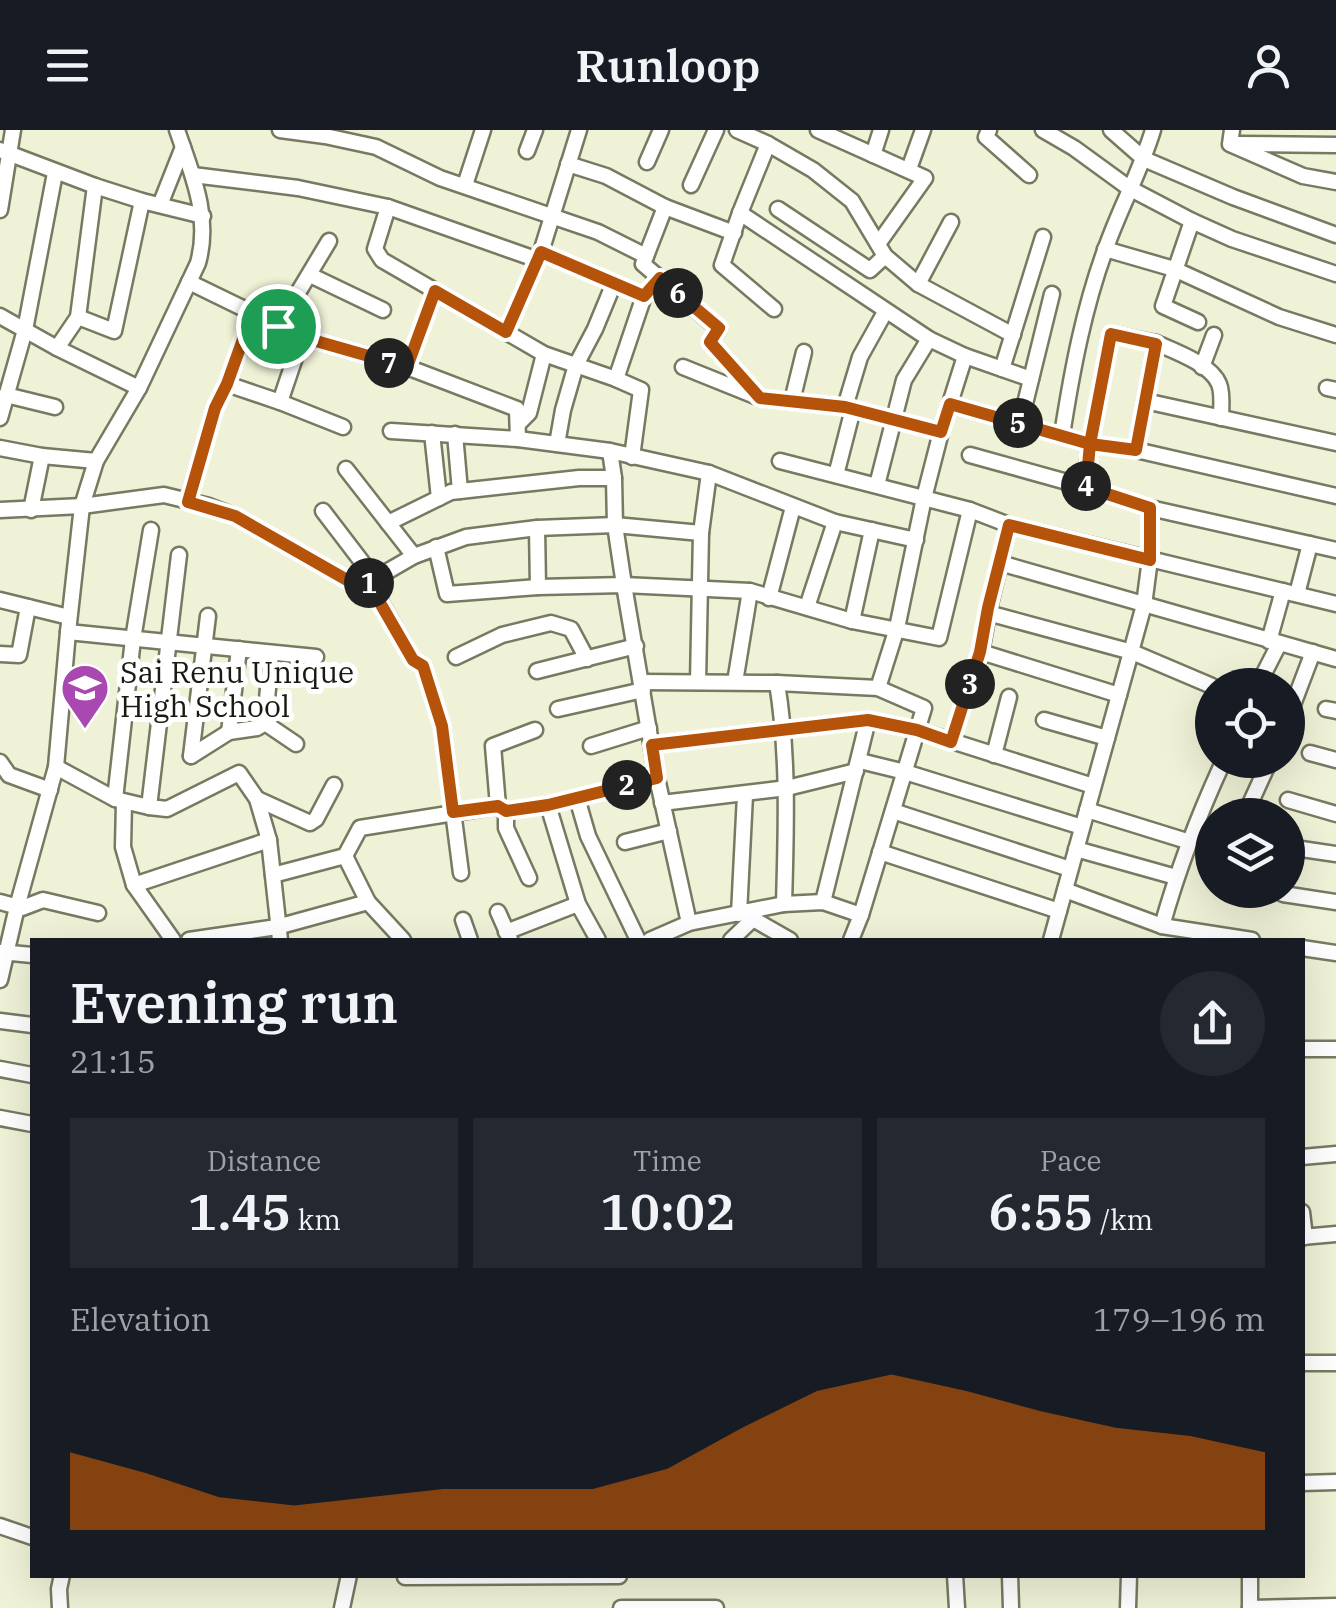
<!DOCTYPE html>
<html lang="en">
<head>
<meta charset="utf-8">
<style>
  body { margin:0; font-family:"IBM Plex Serif",serif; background:#242831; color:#f1f3f6; height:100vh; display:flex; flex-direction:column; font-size:38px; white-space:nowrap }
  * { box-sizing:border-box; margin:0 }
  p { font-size:32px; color:#9ea1a6 }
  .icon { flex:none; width:55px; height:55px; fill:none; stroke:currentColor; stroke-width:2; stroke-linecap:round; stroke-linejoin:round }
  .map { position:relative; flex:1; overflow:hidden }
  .details { position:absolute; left:30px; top:808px; width:1275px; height:640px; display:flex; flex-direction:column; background:#171b24; border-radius:0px; box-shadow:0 10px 40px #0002 }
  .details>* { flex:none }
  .controls { position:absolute; left:1195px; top:538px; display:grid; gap:20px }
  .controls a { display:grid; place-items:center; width:110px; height:110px; border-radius:50%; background:#171b24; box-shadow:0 10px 40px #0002; font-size:50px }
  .pin { position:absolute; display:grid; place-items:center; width:85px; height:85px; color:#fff; margin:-42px; border:5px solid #fff; border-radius:50%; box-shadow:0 2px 10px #0007 }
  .km { position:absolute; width:50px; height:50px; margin:-25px; border-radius:50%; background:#222; color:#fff; font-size:28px; line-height:50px; text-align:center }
  .round { display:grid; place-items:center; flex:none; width:105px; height:105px; border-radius:52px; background:#242831 }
  .summary { display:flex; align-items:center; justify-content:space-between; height:170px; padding:0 40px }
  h1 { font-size:55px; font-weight:600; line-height:75px }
  .metrics { display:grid; grid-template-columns:repeat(3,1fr); gap:15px; height:170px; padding:10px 40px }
  .metrics div { display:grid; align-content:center; border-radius:0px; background:#242831; text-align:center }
  .metrics b { font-size:50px; font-weight:600 }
  .metrics small { font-size:28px; font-weight:400 }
  .metrics p { font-size:28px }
  .chart { height:280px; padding:20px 40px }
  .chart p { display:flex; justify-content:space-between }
  .chart svg { width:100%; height:180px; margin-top:10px; fill:#b45309; opacity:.7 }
  header { display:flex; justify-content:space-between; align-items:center; height:130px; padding:0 40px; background:#171b24; font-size:45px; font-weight:600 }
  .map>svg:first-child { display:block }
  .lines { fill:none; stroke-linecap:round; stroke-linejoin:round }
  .minor-casing { stroke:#777961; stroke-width:19 }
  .minor { stroke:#fff; stroke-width:14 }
  .route-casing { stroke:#fff; stroke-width:20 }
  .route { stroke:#b45309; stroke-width:12 }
  .labels { text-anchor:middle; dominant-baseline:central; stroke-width:10; stroke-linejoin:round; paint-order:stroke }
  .poi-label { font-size:30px; fill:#18190f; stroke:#fff; text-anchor:start }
</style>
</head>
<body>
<header><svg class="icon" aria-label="menu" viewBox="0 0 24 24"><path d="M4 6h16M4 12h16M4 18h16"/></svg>Runloop<svg class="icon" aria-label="person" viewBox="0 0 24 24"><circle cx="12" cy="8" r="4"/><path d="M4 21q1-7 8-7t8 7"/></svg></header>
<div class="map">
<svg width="1336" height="1478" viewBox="0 0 1336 1478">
  <rect width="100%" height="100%" fill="#eff2d6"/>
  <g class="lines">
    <!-- minor casing -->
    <g class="minor-casing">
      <g id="minor">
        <polyline points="280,0 325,6 376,17 440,48 598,102 646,126"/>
        <polyline points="737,0 768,14 813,40 852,71 885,126 918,154 1013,205"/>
        <polyline points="818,0 925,48 878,114"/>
        <polyline points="989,0 986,7 1029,45"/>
        <polyline points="1043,0 1074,18 1129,58 1192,91 1232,109 1336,144"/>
        <polyline points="1111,0 1144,29 1233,67 1336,105"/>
        <polyline points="1232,0 1230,14 1303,46 1336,52"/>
        <polyline points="768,14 740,83 722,135 774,179"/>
        <polyline points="1236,14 1336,15"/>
        <polyline points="0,20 95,56 142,71 203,86"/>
        <polyline points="527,21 535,0"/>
        <polyline points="873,25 881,0"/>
        <polyline points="647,32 661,0"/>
        <polyline points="568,34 606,46 665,77"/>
        <polyline points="909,39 923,0"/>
        <polyline points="193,45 298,58 388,77 538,130"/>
        <polyline points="465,55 483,0"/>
        <polyline points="691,55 716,0"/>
        <polyline points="160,75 183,17"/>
        <polyline points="388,77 375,119 382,130 544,224 616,249 641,260 632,327"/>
        <polyline points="778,79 870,140 885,126"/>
        <polyline points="0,80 13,0"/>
        <polyline points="740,83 929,209 965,226 1031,249"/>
        <polyline points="1192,91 1163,176 1198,192"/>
        <polyline points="734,103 665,77 643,134 719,199 710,212 760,268"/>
        <polyline points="1105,119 1174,139 1279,187 1336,205"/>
        <polyline points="541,122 644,166"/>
        <polyline points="310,145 383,180"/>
        <polyline points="189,152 302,207 407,237 517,279 518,309"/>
        <polyline points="918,154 951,92"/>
        <polyline points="253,184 227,254 280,272 343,297"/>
        <polyline points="0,186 57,218 139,258"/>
        <polyline points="78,187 114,201 142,71"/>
        <polyline points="278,196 329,111"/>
        <polyline points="506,202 541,122 579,0"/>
        <path d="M 1156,213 C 1174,221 1211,234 1219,254 C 1223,263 1221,278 1221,288"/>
        <polyline points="57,218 78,187 95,56"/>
        <polyline points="407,237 435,161"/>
        <polyline points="683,237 760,268 845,277 941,302"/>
        <polyline points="1202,237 1214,205"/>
        <polyline points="1002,239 1043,107"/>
        <polyline points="616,249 644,166 661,148"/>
        <polyline points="1327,258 1336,260"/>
        <polyline points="6,265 55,277"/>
        <polyline points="792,271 804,222"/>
        <polyline points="1145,271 1336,313"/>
        <polyline points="280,272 302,207"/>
        <polyline points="950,274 1090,314 1136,320 1336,366"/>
        <polyline points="845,277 860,227 885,182"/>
        <polyline points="0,288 25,200 55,43"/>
        <polyline points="518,294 529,283 544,224"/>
        <polyline points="1020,294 1052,164"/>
        <polyline points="391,301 518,309 610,321 709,343 835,392 916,410"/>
        <polyline points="432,303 439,368"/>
        <polyline points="455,304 460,361"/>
        <path d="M 1062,305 C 1072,241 1084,176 1107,115 C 1121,76 1141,40 1153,0"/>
        <polyline points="557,314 563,280 576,235 595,199 614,153"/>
        <polyline points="0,318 42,326 96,331"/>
        <polyline points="610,321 614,348 615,395 624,455 657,648 689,793"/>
        <polyline points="970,325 1085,357 1150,378 1336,420"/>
        <polyline points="780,331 970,380 1009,395 1336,474"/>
        <polyline points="346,339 414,426"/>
        <polyline points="836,345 853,279"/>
        <polyline points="877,355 904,250 929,209"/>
        <polyline points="1085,357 1090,314 1111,204 1156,213 1136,320"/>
        <polyline points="188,371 215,278 227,254"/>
        <polyline points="0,380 82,376 164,365 209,376 235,386 354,454 361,455 369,452"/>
        <polyline points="31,380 42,326"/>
        <polyline points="323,381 375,449"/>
        <polyline points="388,393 451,362 579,348 614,348"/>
        <polyline points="537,398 538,457"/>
        <polyline points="436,417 447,464 538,457 624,455 750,461 852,491 939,508 970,380"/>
        <polyline points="1000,433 1336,529"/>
        <polyline points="1297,464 1310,414"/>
        <polyline points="769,468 793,377"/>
        <polyline points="0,470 69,487"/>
        <polyline points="807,477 835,392"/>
        <polyline points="988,483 1132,522 1212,556"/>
        <polyline points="852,491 872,400"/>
        <polyline points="68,502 316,527"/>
        <polyline points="1269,511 1283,461"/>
        <polyline points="981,522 1119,565"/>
        <polyline points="0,524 19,525 28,477"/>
        <polyline points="456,527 502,505 551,493 571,499 587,529"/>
        <polyline points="537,541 636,516"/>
        <polyline points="642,552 777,553 878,558 924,578 861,785 823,772 784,774 689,793 650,810"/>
        <polyline points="698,552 701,403 709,343"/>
        <polyline points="735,552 750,461"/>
        <path d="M 777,553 C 789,627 786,700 784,774"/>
        <polyline points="1258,555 1279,514"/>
        <polyline points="878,558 897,498 924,368 941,302 965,226"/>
        <polyline points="558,579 643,560"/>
        <polyline points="1326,579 1336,581"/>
        <polyline points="1288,588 1313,522"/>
        <polyline points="1044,590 1107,608"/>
        <polyline points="265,593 296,614"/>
        <polyline points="229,602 239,519"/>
        <polyline points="951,611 981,522 989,478 1009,395"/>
        <polyline points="652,615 868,590 917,600 1093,656"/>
        <polyline points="591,616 649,598"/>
        <polyline points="1310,623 1336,630"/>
        <polyline points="994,625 1009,567"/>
        <polyline points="191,626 229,602 257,598 265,593 271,523"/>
        <polyline points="191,626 208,486"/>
        <polyline points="860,631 905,642 1082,697"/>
        <polyline points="0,632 9,645 50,660"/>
        <polyline points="56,637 115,669 149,677 167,679 239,643 257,669 269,710 280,810"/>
        <polyline points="577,668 588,706 638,810"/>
        <polyline points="115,669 133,509 151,400"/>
        <polyline points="257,669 310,693 316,689 334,655"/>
        <polyline points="1288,670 1336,684"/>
        <polyline points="124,672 123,717 134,755 173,810"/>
        <polyline points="662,673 787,658 856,641"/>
        <polyline points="548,675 578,774 598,810"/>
        <polyline points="498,676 493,616 535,600"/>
        <polyline points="149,677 179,425"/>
        <polyline points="1087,680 1190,712"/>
        <polyline points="506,681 506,698 529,748"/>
        <polyline points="893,681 1070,739"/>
        <polyline points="1245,685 1270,630"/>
        <polyline points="625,712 669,701"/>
        <polyline points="1288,717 1336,724"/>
        <polyline points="1076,719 1176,747"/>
        <polyline points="880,722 1059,781"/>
        <polyline points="345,726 368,772 403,810"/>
        <polyline points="461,743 442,596 423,536 413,530 369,452 414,426 466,407 537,398 615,395 701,403"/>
        <polyline points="273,745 345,726 360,698 498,676 506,681 548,675 657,648"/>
        <polyline points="134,755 269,710"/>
        <polyline points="1065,760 1162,796 1252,810"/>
        <polyline points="1283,764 1336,772"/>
        <polyline points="0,772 22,778 43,770 98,783"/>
        <polyline points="823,772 868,590"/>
        <polyline points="747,781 753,789 790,810"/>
        <polyline points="498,782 510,809"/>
        <polyline points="739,784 745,665"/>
        <polyline points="463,790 470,810"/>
        <path d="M 1162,796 C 1178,739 1199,684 1224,630"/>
        <polyline points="506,802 578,774"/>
        <polyline points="189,810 277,797 368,772"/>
        <polyline points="731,810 753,789"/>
        <polyline points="851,810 861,785"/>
        <polyline points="1051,810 1144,475 1150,429 1150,378"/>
        <polyline points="1302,818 1336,823"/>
        <polyline points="0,822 32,825"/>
        <path d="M 0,850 L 17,777 L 56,637 L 68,502 L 82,376 L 96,331 L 139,258 L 198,133 C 211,86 192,44 177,0"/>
        <polyline points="0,891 32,895"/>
        <polyline points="1302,919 1336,919"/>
        <polyline points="0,939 32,945"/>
        <polyline points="0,988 32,994"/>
        <polyline points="1302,1027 1336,1024"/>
        <polyline points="1302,1082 1305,1107"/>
        <polyline points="1302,1107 1336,1104"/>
        <polyline points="1302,1233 1336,1233"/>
        <polyline points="1302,1353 1336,1352"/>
        <polyline points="0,1396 32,1407"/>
        <polyline points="955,1445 957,1478"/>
        <polyline points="1010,1445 1011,1478"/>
        <polyline points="1250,1445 1250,1478"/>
        <polyline points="405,1447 619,1446"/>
        <polyline points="60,1478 59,1459 62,1445"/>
        <polyline points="342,1478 349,1445"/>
        <polyline points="621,1478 716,1478"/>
        <polyline points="1128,1478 1129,1445"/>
        <polyline points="1250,1478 1336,1476"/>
      </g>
    </g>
    <!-- minor -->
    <use href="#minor" class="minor"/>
  </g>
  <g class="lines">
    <!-- route casing -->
    <g class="route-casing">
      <polyline id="route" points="278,196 252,184 227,254 215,278 188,372 235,386 354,454 361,456 368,452 413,530 423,536 442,596 453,682 498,676 506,681 548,675 657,648 652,615 868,590 917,600 951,612 980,522 988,478 1009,395 1150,430 1150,378 1086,357 1090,314 1136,320 1156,214 1111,204 1090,314 950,274 941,302 845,277 760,268 710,212 719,198 660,148 644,166 541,122 506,202 435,161 407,237 302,207 278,196"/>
    </g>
    <!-- route -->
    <use href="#route" class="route"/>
  </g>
  <!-- icons -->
  <defs>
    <g id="university-pin" transform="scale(2.5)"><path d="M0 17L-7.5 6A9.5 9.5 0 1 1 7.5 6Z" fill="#a848b0" stroke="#fff"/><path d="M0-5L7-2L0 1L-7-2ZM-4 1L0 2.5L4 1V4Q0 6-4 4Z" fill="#fff"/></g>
  </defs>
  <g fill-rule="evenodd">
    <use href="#university-pin" x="85" y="558"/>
  </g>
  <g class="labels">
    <!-- poi labels -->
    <g class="poi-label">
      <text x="120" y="541">Sai Renu Unique<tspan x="120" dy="34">High School</tspan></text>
    </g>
  </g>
</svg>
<div class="controls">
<a><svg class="icon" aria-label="locate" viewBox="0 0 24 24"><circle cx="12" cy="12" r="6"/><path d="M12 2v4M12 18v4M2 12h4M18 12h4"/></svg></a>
<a><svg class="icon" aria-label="layers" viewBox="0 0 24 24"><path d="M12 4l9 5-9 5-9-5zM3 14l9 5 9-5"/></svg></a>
</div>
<div class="pin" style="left:278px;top:196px;background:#1e9e55"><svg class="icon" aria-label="arrive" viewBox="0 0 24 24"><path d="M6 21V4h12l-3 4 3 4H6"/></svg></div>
<b class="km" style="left:369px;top:453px">1</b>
<b class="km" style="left:627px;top:655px">2</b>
<b class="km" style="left:970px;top:554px">3</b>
<b class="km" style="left:1086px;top:356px">4</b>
<b class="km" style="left:1018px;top:293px">5</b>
<b class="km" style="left:678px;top:163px">6</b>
<b class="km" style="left:389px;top:233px">7</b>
<section class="details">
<div class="summary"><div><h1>Evening run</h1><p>21:15</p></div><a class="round"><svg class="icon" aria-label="share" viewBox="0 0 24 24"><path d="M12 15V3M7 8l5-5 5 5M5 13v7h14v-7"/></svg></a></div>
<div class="metrics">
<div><p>Distance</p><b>1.45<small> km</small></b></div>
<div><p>Time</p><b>10:02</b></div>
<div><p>Pace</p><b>6:55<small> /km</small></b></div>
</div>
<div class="chart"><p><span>Elevation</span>179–196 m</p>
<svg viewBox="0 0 160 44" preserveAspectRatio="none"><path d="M0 44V25L10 30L20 36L30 38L40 36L50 34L60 34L70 34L80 29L90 19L100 10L110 6L120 10L130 15L140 19L150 21L160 25V44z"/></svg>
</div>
</section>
</div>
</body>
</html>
